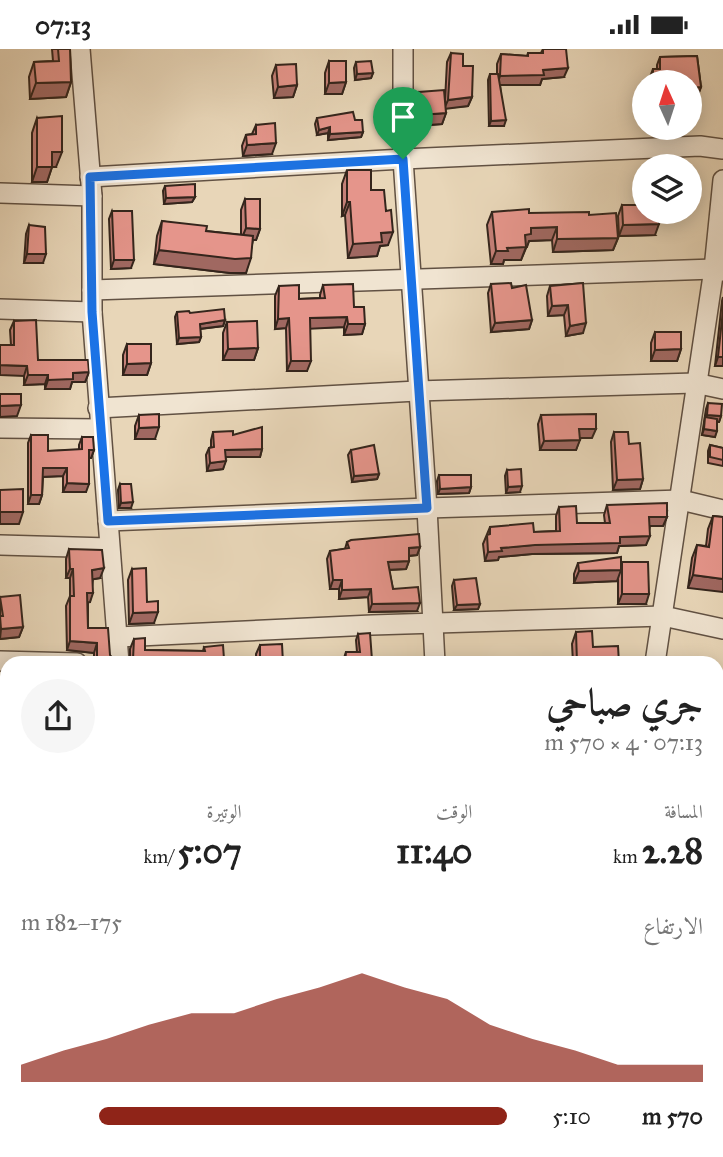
<!DOCTYPE html>
<html lang="ar">
<head>
<meta charset="utf-8">
<style>
  body { margin:0; font-family:"IM FELL Great Primer",Amiri,serif; background:#f6f6f6; color:#222; direction:rtl; height:100vh; display:flex; flex-direction:column; font-size:26px; white-space:nowrap }
  * { box-sizing:border-box; margin:0 }
  p { font-size:23px; color:#767676 }
  .icon { flex:none; width:38px; height:38px; fill:none; stroke:currentColor; stroke-width:2; stroke-linecap:round; stroke-linejoin:round }
  .map { position:relative; flex:1; overflow:hidden; direction:ltr }
  .panel { position:absolute; left:0px; top:607px; width:724px; height:502px; display:flex; flex-direction:column; background:#fff; border-radius:21px 21px 0 0; box-shadow:0 4px 18px #0003; direction:rtl }
  .panel>* { flex:none }
  .needle { width:46px; rotate:357deg }
  .controls { position:absolute; left:632px; top:21px; display:grid; gap:14px }
  .controls a { display:grid; place-items:center; width:70px; height:70px; border-radius:50%; background:#fff; box-shadow:0 4px 18px #0003; font-size:35px }
  .pin { position:absolute; display:grid; place-items:center; width:60px; height:60px; color:#fff; margin:-72px -30px; border-radius:50% 50% 50% 0; rotate:-45deg; box-shadow:0 0 7px #0007 }
  .pin .icon { rotate:45deg }
  .round { display:grid; place-items:center; flex:none; width:74px; height:74px; border-radius:37px; background:#f6f6f6 }
  .head { display:flex; align-items:center; justify-content:space-between; height:119px; padding:0 21px }
  h1 { font-size:38px; font-weight:800; line-height:52px }
  .stats { display:grid; grid-template-columns:repeat(3,1fr); gap:10px; height:119px; padding:7px 21px }
  .stats div { display:grid; align-content:center }
  .stats b { font-size:35px; font-weight:800 }
  .stats small { font-size:19px; font-weight:400 }
  .stats p { font-size:19px }
  .chart { height:196px; padding:14px 21px }
  .chart p { display:flex; justify-content:space-between }
  .chart svg { width:100%; height:126px; margin-top:7px; fill:#8f2418; opacity:.7 }
  ul { padding:0 21px; list-style:none; font-size:23px }
  li { display:grid; grid-template-columns:112px 84px 1fr; align-items:center; height:52px }
  li i { height:18px; border-radius:9px; background:#8f2418 }
  .status { display:flex; justify-content:space-between; align-items:center; height:49px; padding:0 35px; background:#fff; direction:ltr }
  .status svg { height:19px; fill:currentColor }
  .map>svg:first-child { display:block }
  .lines { fill:none; stroke-linecap:round; stroke-linejoin:round }
  .street-casing { stroke:#615143; stroke-width:22 }
  .street { stroke:#f0e4d1; stroke-width:19 }
  .wall { fill:#c58078; stroke:#34251c; stroke-width:2 }
  .shaded-wall { fill:#a06861; stroke:#34251c; stroke-width:2 }
  .building { fill:#e5958b; stroke:#34251c; stroke-width:2 }
  .route-casing { stroke:#fff; stroke-width:14 }
  .route { stroke:#1a73e8; stroke-width:9 }
</style>
</head>
<body>
<div class="status"><b>07:13</b><svg viewBox="0 0 49 12"><path d="M0 12V9h3v3zM5 12V6h3v6zM10 12V3h3v9zM15 12V0h3v12zM26 1h20v11H26zM47 4h2v5h-2z"/></svg></div>
<div class="map">
<svg width="723" height="1108" viewBox="0 0 723 1108">
  <rect width="100%" height="100%" fill="#e8d6b8"/>
  <filter id="stains"><feTurbulence type="fractalNoise" baseFrequency=".00286" numOctaves="4"/><feColorMatrix values="0 0 0 0 .2 0 0 0 0 .09 0 0 0 0 .02 0 0 0 .5 -.17"/></filter>
  <radialGradient id="worn" r=".72"><stop offset=".6" stop-color="#630" stop-opacity="0"/><stop offset="1" stop-color="#630" stop-opacity=".3"/></radialGradient>
  <g class="lines">
    <!-- street casing -->
    <g class="street-casing">
      <g id="street">
        <polyline points="80,0 92,147 92,263 119,614"/>
        <polyline points="403,0 403,110 427,459 435,614"/>
        <polyline points="90,128 403,110 700,97 723,100"/>
        <polyline points="0,144 92,147"/>
        <path d="M 92,241 C 300,235 507,226 714,220 L 723,222"/>
        <polyline points="0,260 92,263"/>
        <polyline points="98,359 417,342 695,334 723,340"/>
        <polyline points="0,379 100,380"/>
        <polyline points="108,472 427,459 681,451 723,461"/>
        <polyline points="0,496 109,499"/>
        <polyline points="118,588 372,576 663,567 723,580"/>
        <polyline points="0,612 77,614"/>
        <polyline points="655,614 714,220 723,131"/>
        <polyline points="0,697 7,697"/>
        <polyline points="718,703 723,704"/>
        <polyline points="0,823 7,823"/>
        <polyline points="718,866 723,867"/>
        <polyline points="0,931 7,933"/>
        <polyline points="718,985 723,985"/>
        <polyline points="0,1029 7,1030"/>
        <polyline points="718,1102 723,1103"/>
        <polyline points="2,1108 7,1070"/>
        <polyline points="384,1108 385,1102"/>
      </g>
    </g>
    <!-- street -->
    <use href="#street" class="street"/>
  </g>
  <!-- wall -->
  <g class="wall">
    <polygon points="52,0 70,0 71,33 66,48 30,50 29,28 34,13 53,12"/>
    <polygon points="543,0 564,28 542,30 540,36 500,36 504,77 489,77 488,31 490,25 497,25 497,15 501,5 527,7 528,4 541,4"/>
    <polygon points="451,4 463,17 472,48 468,57 445,59 446,64 442,75 416,77 415,54 419,43 445,52 447,13"/>
    <polygon points="697,7 701,38 698,46 690,47 690,33 650,33 650,28 653,20 657,20 657,16 660,8"/>
    <polygon points="329,12 346,33 342,45 325,45 325,24"/>
    <polygon points="356,13 373,24 371,29 355,31 354,19"/>
    <polygon points="276,16 297,36 293,48 274,49 272,27"/>
    <polygon points="37,69 56,118 52,118 47,133 32,133 32,84"/>
    <polygon points="317,69 355,71 363,83 361,88 328,91 328,84 317,86 315,75"/>
    <polygon points="256,76 272,105 243,107 242,97 246,86 252,85"/>
    <polygon points="347,121 371,141 386,162 388,196 380,197 377,207 348,209 345,166 342,167 342,135"/>
    <polygon points="165,137 195,148 192,153 164,155 163,142"/>
    <polygon points="245,150 260,180 256,191 253,191 246,224 230,224 154,215 157,187 162,172 206,182 241,186 241,161"/>
    <polygon points="622,156 655,186 619,187 618,167"/>
    <polygon points="112,162 131,219 111,220 109,170"/>
    <polygon points="492,163 589,166 618,189 613,201 553,203 552,191 529,192 521,211 504,211 503,215 491,215 487,176"/>
    <polygon points="29,176 43,214 24,214 26,185"/>
    <polygon points="583,234 583,284 566,287 564,266 548,267 547,247 550,237"/>
    <polygon points="491,235 512,239 532,271 529,280 491,283 488,244"/>
    <polygon points="323,236 354,258 365,275 362,285 344,286 344,278 310,279 307,322 287,322 286,279 275,280 275,247 279,237 299,250 320,249 320,246"/>
    <polygon points="723,248 723,317 715,317 722,252"/>
    <polygon points="177,263 190,264 225,271 223,277 200,280 201,288 199,293 177,295 175,268"/>
    <polygon points="14,272 38,311 89,323 85,333 72,333 70,340 45,340 45,335 24,336 24,327 11,296 10,281"/>
    <polygon points="227,273 258,299 254,311 223,311 223,284"/>
    <polygon points="655,283 681,300 677,312 651,312 651,294"/>
    <polygon points="127,295 151,314 147,326 123,326 123,306"/>
    <polygon points="708,354 721,367 719,373 717,373 715,388 702,386 706,360"/>
    <polygon points="139,366 155,390 135,390 135,377"/>
    <polygon points="541,366 592,389 580,389 576,401 540,401 538,375"/>
    <polygon points="213,383 233,386 262,400 260,408 226,408 223,420 207,422 206,406 209,399 211,398 211,391"/>
    <polygon points="614,383 629,395 643,430 640,440 613,441 611,393"/>
    <polygon points="31,386 48,402 79,401 79,396 82,388 94,401 91,409 89,409 86,443 63,443 63,427 43,428 42,446 39,455 28,455 28,394"/>
    <polygon points="710,396 723,399 723,417 708,414 708,402"/>
    <polygon points="351,401 379,425 377,430 352,433 348,406"/>
    <polygon points="507,421 520,443 506,444 505,427"/>
    <polygon points="439,426 471,438 469,444 438,445 437,432"/>
    <polygon points="120,435 131,459 119,459 118,441"/>
    <polygon points="607,456 667,468 663,477 650,477 646,496 619,497 617,504 532,505 499,508 498,511 485,512 483,495 490,478 534,483 556,482 556,467 559,458 577,474 605,474 604,466"/>
    <polygon points="713,467 723,468 688,539 692,509 697,496 706,497 708,480"/>
    <polygon points="347,493 420,498 417,506 409,507 409,512 406,520 389,521 393,540 417,562 369,563 368,548 339,550 339,540 330,540 327,510 330,502 345,500"/>
    <polygon points="69,500 100,529 93,530 90,553 88,553 88,579 116,614 94,614 94,604 67,601 66,557 70,547 70,529 66,529 66,510"/>
    <polygon points="578,514 621,514 646,555 618,555 618,530 617,532 574,534 574,525"/>
    <polygon points="132,520 147,553 154,574 129,575 128,531"/>
    <polygon points="454,531 480,555 478,560 454,561 452,537"/>
    <polygon points="0,548 23,578 19,588 0,590"/>
    <polygon points="576,583 593,598 619,614 573,614 572,595"/>
    <polygon points="358,585 372,611 380,614 343,614 344,609 346,603 357,603 356,591"/>
    <polygon points="134,590 145,601 203,602 204,598 224,610 256,613 256,605 260,596 283,614 130,612 130,600"/>
    <polygon points="0,751 7,809 0,809"/>
    <polygon points="0,838 7,840 7,870 0,868"/>
  </g>
  <!-- shaded-wall -->
  <g class="shaded-wall">
    <polygon points="568,19 564,28 542,30 540,36 497,36 500,27 543,21"/>
    <polygon points="373,24 371,29 355,31 357,25"/>
    <polygon points="71,33 66,48 30,50 36,34"/>
    <polygon points="346,33 342,45 325,45 329,34"/>
    <polygon points="297,36 293,48 274,49 278,38"/>
    <polygon points="701,38 698,46 690,47 690,39"/>
    <polygon points="472,48 468,57 444,60 448,51"/>
    <polygon points="446,64 442,75 416,77 420,66"/>
    <polygon points="506,71 504,77 489,77 491,72"/>
    <polygon points="330,78 328,84 317,86 319,81"/>
    <polygon points="363,83 361,88 328,91 330,85"/>
    <polygon points="276,94 272,105 243,107 247,96"/>
    <polygon points="52,103 62,103 56,118 47,118 52,118 47,133 32,133 37,118"/>
    <polygon points="195,148 192,153 164,155 166,149"/>
    <polygon points="347,153 350,153 345,166 342,167"/>
    <polygon points="659,175 655,186 619,187 623,176"/>
    <polygon points="557,178 552,191 529,192 527,198 521,198 526,198 521,211 504,211 503,215 491,215 496,202 507,199 525,186 531,179"/>
    <polygon points="246,179 260,180 256,191 241,191"/>
    <polygon points="393,183 388,196 380,197 377,207 348,209 353,195 381,184"/>
    <polygon points="618,189 613,201 553,203 557,190"/>
    <polygon points="159,201 251,209 246,224 230,224 154,215"/>
    <polygon points="27,205 46,205 43,214 24,214"/>
    <polygon points="114,211 134,211 131,219 111,220"/>
    <polygon points="568,256 564,266 548,267 552,257"/>
    <polygon points="347,268 344,278 306,280 310,269"/>
    <polygon points="289,269 286,279 275,280 278,270"/>
    <polygon points="225,271 223,277 198,280 200,275"/>
    <polygon points="532,271 529,280 491,283 495,274"/>
    <polygon points="586,274 583,284 566,287 570,277"/>
    <polygon points="348,275 365,275 362,285 344,286"/>
    <polygon points="201,288 199,293 177,295 179,289"/>
    <polygon points="258,299 254,311 223,311 228,300"/>
    <polygon points="681,300 677,312 651,312 655,301"/>
    <polygon points="718,308 723,308 723,317 715,317"/>
    <polygon points="291,312 311,312 307,322 287,322"/>
    <polygon points="151,314 147,326 123,326 127,315"/>
    <polygon points="0,316 27,317 24,327 0,326"/>
    <polygon points="89,323 85,333 72,333 70,340 45,340 48,331 73,324"/>
    <polygon points="28,326 48,326 45,335 24,336"/>
    <polygon points="21,356 17,367 0,368 0,357"/>
    <polygon points="707,366 721,367 719,373 705,372"/>
    <polygon points="159,378 155,390 135,390 139,379"/>
    <polygon points="579,380 596,380 592,389 576,389"/>
    <polygon points="704,380 717,382 715,388 702,386"/>
    <polygon points="580,391 576,401 540,401 544,392"/>
    <polygon points="262,400 260,408 222,408 225,401"/>
    <polygon points="89,401 94,401 91,409 86,409"/>
    <polygon points="226,412 223,420 207,422 210,414"/>
    <polygon points="43,419 67,419 63,427 40,428"/>
    <polygon points="379,425 377,430 352,433 354,427"/>
    <polygon points="643,430 640,440 613,441 617,431"/>
    <polygon points="67,434 89,435 86,443 63,443"/>
    <polygon points="522,437 520,443 506,444 508,438"/>
    <polygon points="471,438 469,444 438,445 440,440"/>
    <polygon points="31,446 42,446 39,455 28,455"/>
    <polygon points="133,453 131,459 119,459 121,454"/>
    <polygon points="0,463 23,463 19,475 0,475"/>
    <polygon points="649,468 667,468 663,477 646,477"/>
    <polygon points="650,487 646,496 619,497 617,504 532,505 499,508 498,511 485,512 488,503 501,499 620,488"/>
    <polygon points="420,498 417,506 406,507 409,499"/>
    <polygon points="409,512 406,520 385,521 388,513"/>
    <polygon points="104,519 100,529 89,531 92,521"/>
    <polygon points="70,520 73,520 70,529 66,529"/>
    <polygon points="621,521 617,532 574,534 579,522"/>
    <polygon points="693,526 723,530 723,543 688,539"/>
    <polygon points="333,531 342,531 339,540 330,540"/>
    <polygon points="371,540 368,548 339,550 342,541"/>
    <polygon points="87,544 93,544 90,553 84,554"/>
    <polygon points="622,545 649,545 646,555 618,555"/>
    <polygon points="420,554 417,562 369,563 372,555"/>
    <polygon points="480,555 478,560 454,561 457,556"/>
    <polygon points="158,563 154,574 129,575 133,564"/>
    <polygon points="23,578 19,588 0,590 1,580"/>
    <polygon points="70,592 97,594 94,604 67,601"/>
    <rect x="718" y="650" width="5" height="9"/>
    <polygon points="718,751 723,752 723,760 718,760"/>
    <polygon points="3,800 7,800 7,809 0,809"/>
    <polygon points="4,899 7,899 7,907 2,907 0,910 0,901"/>
    <polygon points="718,926 723,927 723,936 718,935"/>
    <polygon points="0,986 7,986 5,992 0,992"/>
    <polygon points="38,1102 46,1102 46,1105 37,1104"/>
    <polygon points="156,1102 168,1102 168,1105 156,1104"/>
    <polygon points="408,1102 443,1102 442,1107 407,1107"/>
  </g>
  <!-- building -->
  <g class="building">
    <polygon points="58,0 70,0 71,33 36,34 34,13 59,12"/>
    <polygon points="543,0 566,0 568,19 543,21 544,26 500,27 501,5 528,7 528,4 543,4"/>
    <polygon points="451,4 463,5 463,17 473,17 472,48 448,51"/>
    <polygon points="697,7 701,38 690,39 690,33 653,33 653,20 660,20 660,8"/>
    <polygon points="329,12 346,12 346,33 329,34"/>
    <polygon points="371,12 373,24 357,25 356,13"/>
    <polygon points="296,15 297,36 278,38 276,16"/>
    <polygon points="490,25 498,25 506,71 491,72"/>
    <polygon points="444,41 446,64 420,66 419,43"/>
    <polygon points="353,63 355,71 362,71 363,83 330,85 330,78 319,81 317,69"/>
    <polygon points="62,67 62,103 52,103 52,118 37,118 37,69"/>
    <polygon points="275,74 276,94 247,96 246,86 256,85 256,76"/>
    <polygon points="347,121 371,121 371,141 384,141 386,162 391,161 393,183 381,184 382,193 353,195 350,153 347,153"/>
    <polygon points="195,135 195,148 166,149 165,137"/>
    <polygon points="245,150 260,150 260,180 246,179"/>
    <polygon points="622,156 644,156 644,163 659,163 659,175 623,176"/>
    <polygon points="529,160 529,164 589,163 589,166 616,164 618,189 557,190 557,178 531,179 531,185 525,186 526,198 507,199 508,202 496,202 492,163"/>
    <polygon points="112,162 132,162 134,211 114,211"/>
    <polygon points="162,172 207,177 206,182 253,187 251,209 235,210 159,201"/>
    <polygon points="29,176 45,178 46,205 27,205"/>
    <polygon points="511,234 512,239 526,236 532,271 495,274 491,235"/>
    <polygon points="583,234 586,274 570,277 568,256 552,257 550,237"/>
    <polygon points="353,235 354,258 364,258 365,275 348,275 347,268 310,269 311,312 291,312 289,269 278,270 279,237 299,236 299,250 325,249 323,236"/>
    <polygon points="224,260 225,271 200,275 201,288 179,289 177,263 189,262 190,264"/>
    <polygon points="723,261 723,308 718,308"/>
    <polygon points="36,271 38,311 88,311 89,323 73,324 73,330 48,331 48,326 28,326 27,317 0,316 0,296 14,296 14,272"/>
    <polygon points="257,272 258,299 228,300 227,273"/>
    <polygon points="655,283 681,283 681,300 655,301"/>
    <polygon points="127,295 151,295 151,314 127,315"/>
    <polygon points="0,345 21,345 21,356 0,357"/>
    <polygon points="708,354 722,355 721,367 707,366"/>
    <polygon points="159,365 159,378 139,379 139,366"/>
    <polygon points="596,365 596,380 579,380 580,391 544,392 541,366"/>
    <polygon points="705,368 717,370 717,382 704,380"/>
    <polygon points="262,378 262,400 225,401 226,412 210,414 209,399 214,398 213,383 233,382 233,386"/>
    <polygon points="614,383 628,383 629,395 640,394 643,430 617,431"/>
    <polygon points="31,386 48,386 48,402 82,400 82,388 93,388 94,401 89,401 89,435 67,434 67,419 43,419 42,446 31,446"/>
    <polygon points="374,396 379,425 354,427 351,401"/>
    <polygon points="710,396 723,399 723,411 710,408"/>
    <polygon points="521,420 522,437 508,438 507,421"/>
    <polygon points="439,426 471,426 471,438 440,440"/>
    <polygon points="120,435 131,435 133,453 121,454"/>
    <polygon points="23,440 23,463 0,463 0,441"/>
    <polygon points="667,454 667,468 649,468 650,487 620,488 620,494 535,496 501,499 502,502 488,503 487,486 490,485 490,478 533,474 534,483 560,482 559,458 576,457 577,474 610,474 607,456"/>
    <polygon points="713,467 723,468 723,530 693,526 697,496 709,498"/>
    <polygon points="419,485 420,498 409,499 409,512 388,513 393,540 418,538 420,554 372,555 371,540 342,541 342,531 333,531 330,502 349,499 347,493 351,491"/>
    <polygon points="69,500 102,501 104,519 92,521 93,544 87,544 88,579 108,579 110,606 116,614 97,614 97,594 70,592 70,547 74,547 73,520 70,520"/>
    <polygon points="621,508 621,521 579,522 578,514"/>
    <polygon points="622,513 648,513 649,545 622,545"/>
    <polygon points="146,519 147,553 158,552 158,563 133,564 132,520"/>
    <polygon points="476,529 480,555 457,556 454,531"/>
    <polygon points="20,546 23,578 1,580 0,567 3,567 0,548"/>
    <polygon points="592,582 593,598 618,597 619,614 577,614 576,583"/>
    <polygon points="370,584 372,611 380,611 380,614 345,614 346,603 360,603 358,585"/>
    <polygon points="145,589 145,601 205,602 204,598 223,596 224,610 260,613 260,596 282,595 283,614 127,614 133,610 134,590"/>
    <polygon points="550,611 550,614 512,614"/>
    <rect x="718" y="627" width="5" height="23"/>
    <polygon points="718,737 723,738 723,752 718,751"/>
    <polygon points="0,751 7,751 7,800 3,800 3,784 0,784"/>
    <polygon points="0,838 7,840 7,858 0,857"/>
    <polygon points="0,886 7,886 7,899 4,899 4,901 0,901"/>
    <polygon points="718,890 723,890 723,927 718,926"/>
    <rect x="0" y="971" width="7" height="15"/>
    <polygon points="718,1033 721,1033 718,1054"/>
    <polygon points="49,1102 84,1102 84,1105 94,1106 94,1108 48,1108"/>
    <polygon points="334,1102 367,1102 367,1108 350,1106 350,1108 333,1108"/>
    <polygon points="444,1102 466,1102 465,1108 444,1108"/>
    <polygon points="503,1102 523,1102 522,1108 503,1108"/>
    <polygon points="642,1102 671,1102 670,1108 641,1108"/>
    <polygon points="714,1102 723,1105 723,1108 713,1108"/>
    <polygon points="584,1105 603,1106 603,1108 584,1108"/>
  </g>
  <g class="lines">
    <!-- route casing -->
    <g class="route-casing">
      <polygon id="route" points="403,110 427,459 108,472 92,263 90,128"/>
    </g>
    <!-- route -->
    <use href="#route" class="route"/>
  </g>
  <rect width="100%" height="100%" filter="url(#stains)"/>
  <rect width="100%" height="100%" fill="url(#worn)"/>
</svg>
<div class="controls">
<a><svg class="needle" viewBox="-14 -14 28 28"><path d="M0-13l5 13h-10z" fill="#e53935"/><path d="M0 13l5-13h-10z" fill="#767676"/></svg></a>
<a><svg class="icon" aria-label="layers" viewBox="0 0 24 24"><path d="M12 4l9 5-9 5-9-5zM3 14l9 5 9-5"/></svg></a>
</div>
<div class="pin" style="left:403px;top:110px;background:#1e9e55"><svg class="icon" aria-label="arrive" viewBox="0 0 24 24"><path d="M6 21V4h12l-3 4 3 4H6"/></svg></div>
<section class="panel">
<div class="head"><div><h1>جري صباحي</h1><p>07:13 · 4 × 570 m</p></div><a class="round"><svg class="icon" aria-label="share" viewBox="0 0 24 24"><path d="M12 15V3M7 8l5-5 5 5M5 13v7h14v-7"/></svg></a></div>
<div class="stats">
<div><p>المسافة</p><b>2.28<small> km</small></b></div>
<div><p>الوقت</p><b>11:40</b></div>
<div><p>الوتيرة</p><b>5:07<small> /km</small></b></div>
</div>
<div class="chart"><p><span>الارتفاع</span>175–182 m</p>
<svg viewBox="0 0 160 44" preserveAspectRatio="none"><path d="M0 44V38L10 33L20 29L30 24L40 20L50 20L60 15L70 11L80 6L90 11L100 15L110 24L120 29L130 33L140 38L150 38L160 38V44z"/></svg>
</div>
<ul>
<li><b>570 m</b>5:10<i style="width:84%"></i></li>
</ul>
</section>
</div>
</body>
</html>
